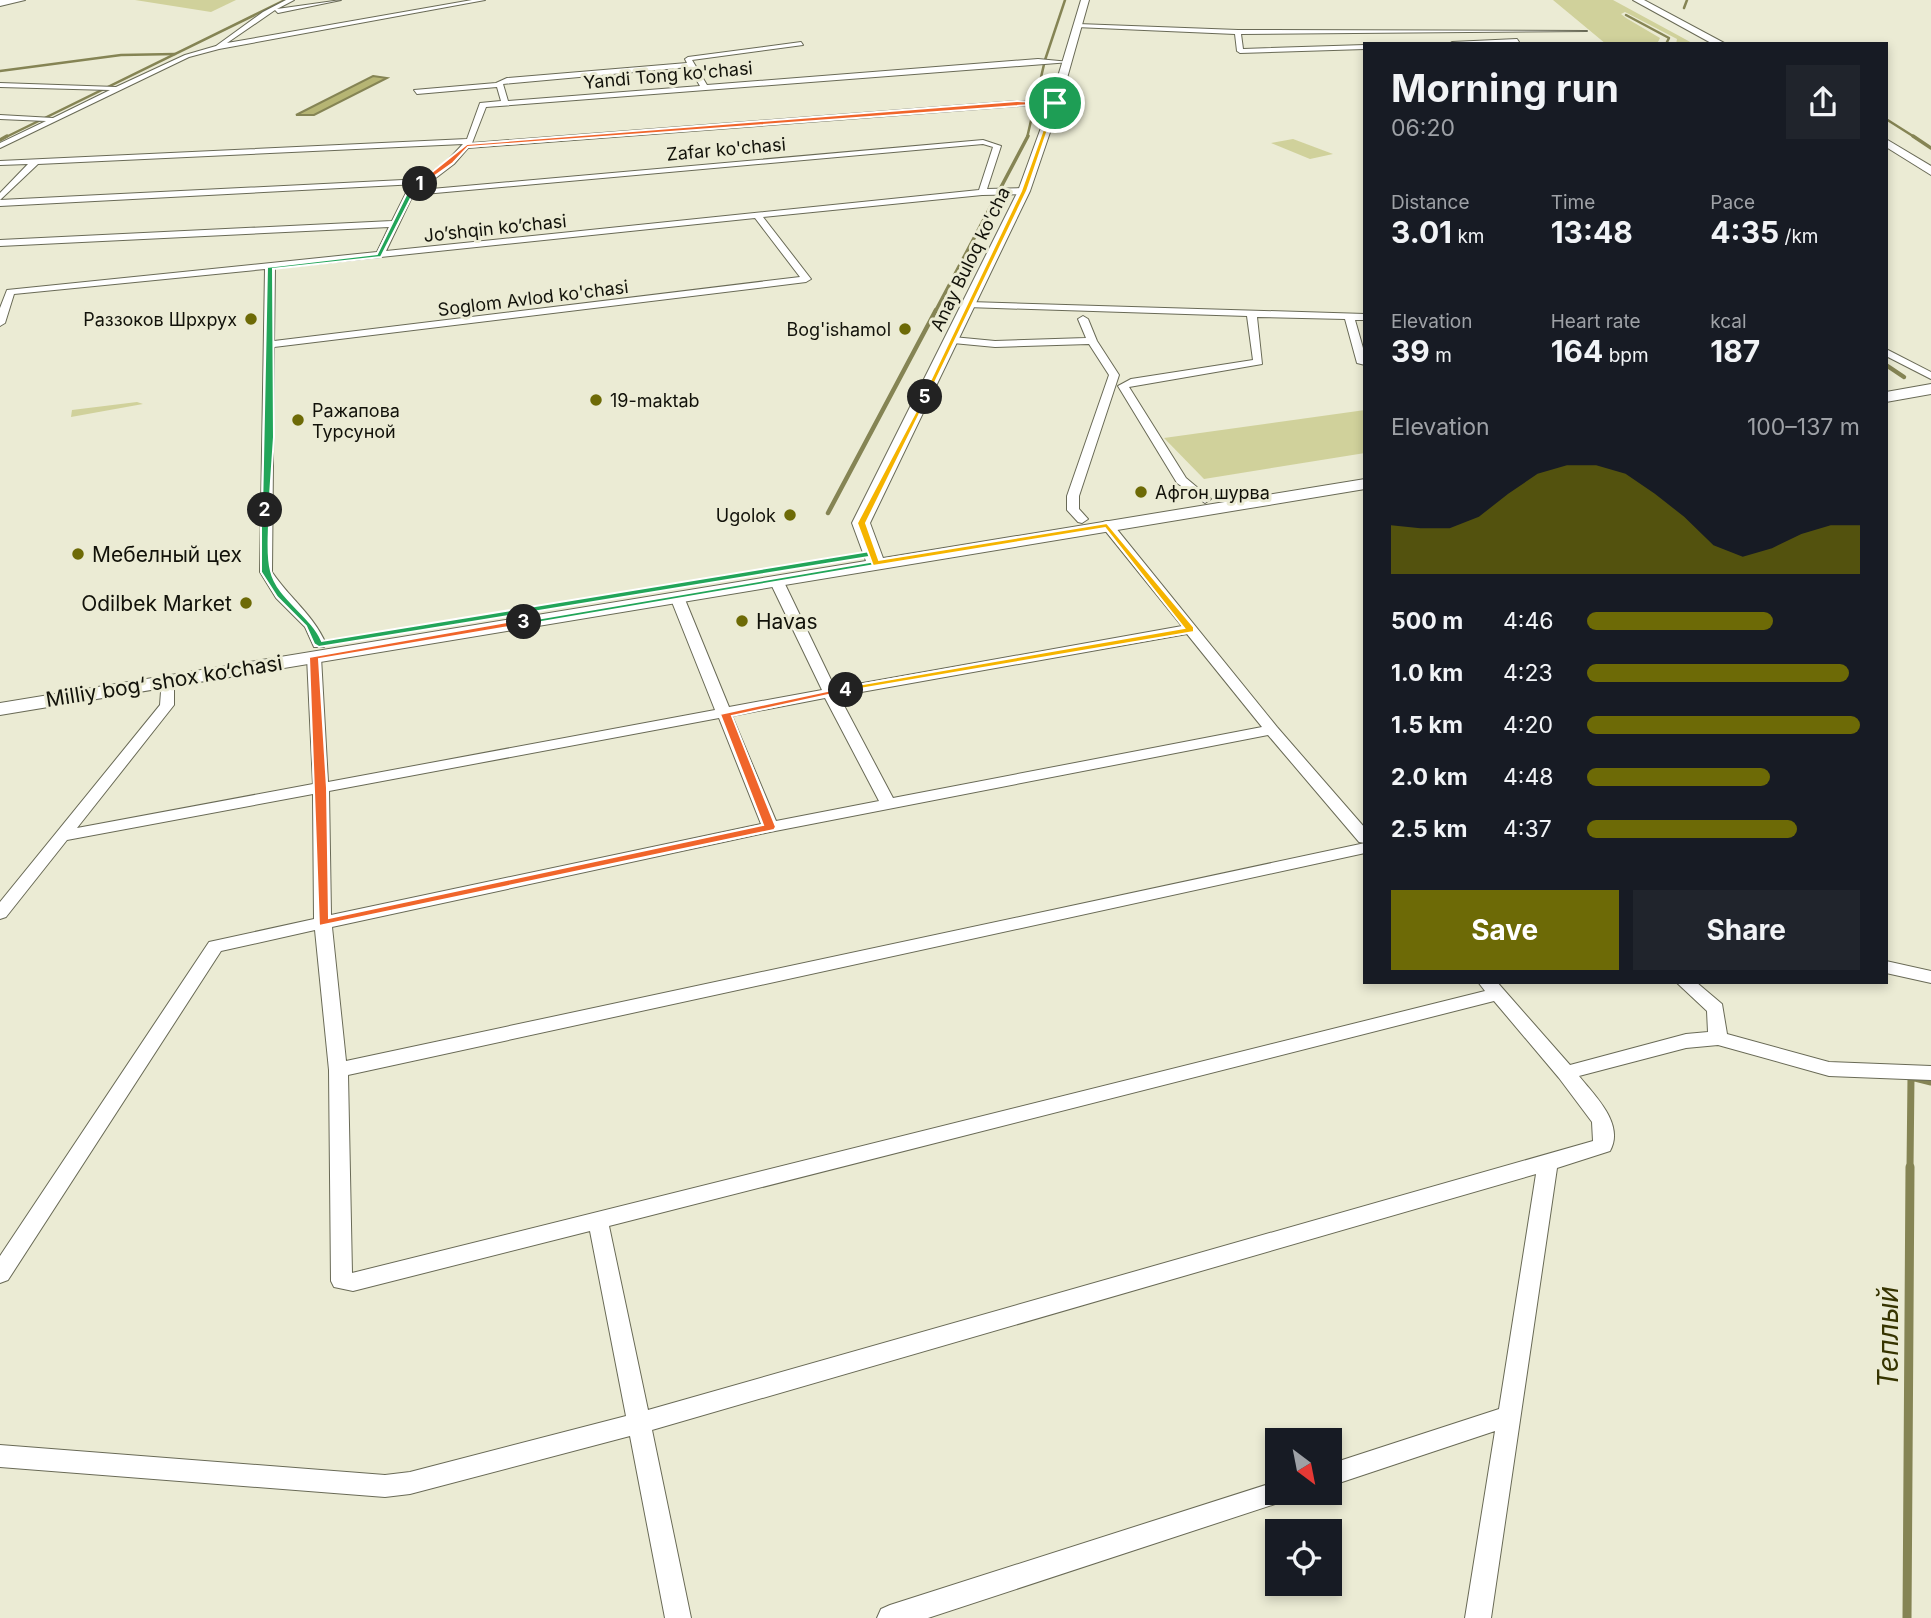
<!DOCTYPE html>
<html lang="en">
<head>
<meta charset="utf-8">
<style>
  body { margin:0; font-family:Inter,sans-serif; background:#20242c; color:#f1f3f6; height:100vh; display:flex; flex-direction:column; font-size:26px; white-space:nowrap }
  * { box-sizing:border-box; margin:0 }
  p { font-size:23px; color:#9ea1a6 }
  .icon { flex:none; width:38px; height:38px; fill:none; stroke:currentColor; stroke-width:2; stroke-linecap:round; stroke-linejoin:round }
  .map { position:relative; flex:1; overflow:hidden }
  .drawer { position:absolute; left:1363px; top:42px; width:525px; height:942px; display:flex; flex-direction:column; background:#171b24; border-radius:0px; box-shadow:0 4px 10px #0003 }
  .drawer>* { flex:none }
  .needle { width:46px; rotate:148deg }
  .controls { position:absolute; left:1265px; top:1428px; display:grid; gap:14px }
  .controls a { display:grid; place-items:center; width:77px; height:77px; border-radius:0px; background:#171b24; box-shadow:0 4px 10px #0003; font-size:35px }
  .pin { position:absolute; display:grid; place-items:center; width:60px; height:60px; color:#fff; margin:-30px; border:4px solid #fff; border-radius:50%; box-shadow:0 2px 7px #0007 }
  .km { position:absolute; width:35px; height:35px; margin:-18px; border-radius:50%; background:#222; color:#fff; font-size:19px; line-height:35px; text-align:center }
  .round { display:grid; place-items:center; flex:none; width:74px; height:74px; border-radius:0px; background:#20242c }
  .head { display:flex; align-items:center; justify-content:space-between; height:119px; padding:0 28px }
  h1 { font-size:38px; font-weight:700; line-height:52px }
  .stats { display:grid; grid-template-columns:repeat(3,1fr); gap:10px; height:119px; padding:7px 28px }
  .stats div { display:grid; align-content:center }
  .stats b { font-size:30px; font-weight:700 }
  .stats small { font-size:19px; font-weight:400 }
  .stats p { font-size:19px }
  .chart { height:196px; padding:14px 28px }
  .chart p { display:flex; justify-content:space-between }
  .chart svg { width:100%; height:126px; margin-top:7px; fill:#6d6a06; opacity:.7 }
  .cta { display:flex; gap:14px; margin-top:auto; padding:14px 28px }
  .cta a { flex:1; height:80px; border-radius:0px; background:#6d6a06; color:#fff; font-size:28px; font-weight:700; line-height:80px; text-align:center }
  .cta a+a { background:#20242c; color:#f1f3f6 }
  ul { padding:0 28px; list-style:none; font-size:23px }
  li { display:grid; grid-template-columns:112px 84px 1fr; align-items:center; height:52px }
  li i { height:18px; border-radius:9px; background:#6d6a06 }
  .map>svg:first-child { display:block }
  .green { fill:#d0d19b }
  .water { fill:#b6b574; stroke:#858454; stroke-width:2 }
  .lines { fill:none; stroke-linecap:round; stroke-linejoin:round }
  .stream-far4 { stroke:#858454; stroke-width:2.5 }
  .stream-far3 { stroke:#858454; stroke-width:3.5 }
  .stream-far2 { stroke:#858454; stroke-width:4.5 }
  .stream-far1 { stroke:#858454; stroke-width:7 }
  .stream { stroke:#858454; stroke-width:9 }
  .minor-casing { stroke:#696a56; stroke-width:2 }
  .secondary-casing { stroke:#696a56; stroke-width:2 }
  .minor { fill:#fff; fill-rule:evenodd }
  .secondary { fill:#fff; fill-rule:evenodd }
  .split-1 { fill:#f0652b; stroke:#fff; stroke-width:2 }
  .split-2 { fill:#22a559; stroke:#fff; stroke-width:2 }
  .split-3 { fill:#22a559; stroke:#fff; stroke-width:2 }
  .split-4 { fill:#f0652b; stroke:#fff; stroke-width:2 }
  .split-5 { fill:#f5b400; stroke:#fff; stroke-width:2 }
  .split-6 { fill:#f5b400; stroke:#fff; stroke-width:2 }
  .poi-dot { fill:#6d6a06; stroke:#ebebd4; stroke-width:2.5 }
  .labels { text-anchor:middle; dominant-baseline:central; stroke-width:6; stroke-linejoin:round; paint-order:stroke }
  .far-street-label { font-size:18px; fill:#12120a; stroke:#ebebd4 }
  .far-poi-label { font-size:18px; fill:#12120a; stroke:#ebebd4; text-anchor:end }
  .poi-label { font-size:21px; fill:#12120a; stroke:#ebebd4; text-anchor:start }
  .street-label { font-size:21px; fill:#12120a; stroke:#ebebd4 }
  .near-water-label { font-size:28px; font-style:italic; fill:#363400; stroke:#ebebd4 }
</style>
</head>
<body>
<div class="map">
<svg width="1931" height="1618" viewBox="0 0 1931 1618">
  <rect width="100%" height="100%" fill="#ebebd4"/>
  <!-- green -->
  <g class="green">
    <polygon points="135,0 236,0 211,12"/>
    <polygon points="1553,0 1613,0 1694,44 1676,44 1677,39 1625,12 1621,14 1626,18 1660,38 1657,44 1606,44"/>
    <polygon points="1293,139 1333,154 1310,159 1271,143"/>
    <polygon points="137,402 143,404 71,417 72,410"/>
    <polygon points="1365,410 1365,453 1204,479 1164,438"/>
  </g>
  <!-- water -->
  <polygon class="water" points="373,76 387,78 314,115 296,115"/>
  <g class="lines">
    <!-- stream-far4 -->
    <g class="stream-far4">
      <polyline points="1684,8 1687,0"/>
      <polyline points="1626,15 1669,38 1666,44"/>
      <polyline points="0,71 121,55 175,54"/>
      <polyline points="1886,119 1916,138"/>
      <polyline points="4,138 285,0"/>
      <polyline points="1027,138 1045,60 1065,0"/>
    </g>
    <!-- stream-far3 -->
    <g class="stream-far3">
      <polyline points="1913,136 1931,148"/>
      <polyline points="0,140 7,136"/>
      <polyline points="935,312 1028,136"/>
    </g>
    <!-- stream-far2 -->
    <g class="stream-far2">
      <polyline points="1886,365 1904,377"/>
      <polyline points="828,513 936,310"/>
    </g>
    <!-- stream-far1 -->
    <polyline class="stream-far1" points="1910,1168 1911,1077 1931,1082"/>
    <!-- stream -->
    <polyline class="stream" points="1907,1618 1910,1167"/>
    <!-- minor casing -->
    <g class="minor-casing">
      <g id="minor">
        <polygon points="286,0 294,0 277,9 341,0 278,13 275,10 227,43 472,0 485,0 219,49 189,57 0,148 0,143 46,121 0,119 0,115 53,118 110,90 0,87 0,83 116,87 185,55 216,46 263,12"/>
        <polygon points="1078,24 1238,30 1587,31 1241,34 1243,49 1365,45 1365,49 1240,53 1237,51 1235,34 1076,27"/>
        <polygon points="1517,39 1519,42 1449,44 1452,42"/>
        <path d="M 801,42 L 803,45 L 692,60 L 707,85 L 1038,59 L 1070,62 L 486,107 L 472,143 L 1017,101 L 1055,101 L 1059,103 L 468,148 L 454,164 L 420,190 L 983,140 L 1001,146 L 987,189 L 1024,188 L 1028,191 L 1024,194 L 982,195 L 763,217 L 811,279 L 806,282 L 274,347 L 272,572 C 290,599 313,614 326,644 L 324,647 L 314,647 L 305,627 L 276,598 L 260,572 L 265,269 L 14,294 L 5,323 L 0,326 L 0,308 L 7,290 L 377,252 L 389,227 L 0,246 L 0,240 L 392,221 L 406,193 L 417,184 L 0,206 L 0,193 L 28,164 L 0,165 L 0,161 L 467,139 L 480,103 L 501,101 L 497,87 L 417,94 L 414,90 L 496,83 L 507,78 L 687,63 L 685,59 L 688,57 ZM 689,67 L 700,86 L 508,101 L 503,84 ZM 463,144 L 448,160 L 423,179 L 0,200 L 38,164 ZM 983,144 L 993,147 L 979,190 L 386,251 L 413,195 ZM 755,218 L 800,277 L 274,341 L 275,268 Z"/>
        <polygon points="970,302 1365,314 1365,320 1355,320 1365,355 1365,365 1357,363 1345,319 1257,317 1262,364 1129,387 1186,478 1211,499 1205,503 1177,483 1118,386 1131,379 1253,360 1247,316 967,307 965,305"/>
        <polygon points="1083,316 1088,319 1097,341 1119,375 1079,496 1079,509 1088,519 1082,523 1078,522 1067,510 1067,496 1109,375 1089,344 995,347 953,343 948,340 953,337 995,341 1086,338 1078,319"/>
        <polygon points="1886,349 1931,372 1931,379 1886,356"/>
        <path d="M 1107,521 L 1111,522 L 1277,727 L 1365,828 L 1365,853 L 348,1075 L 352,1273 L 1485,991 L 1478,982 L 1497,982 L 1570,1065 L 1686,1034 L 1708,1032 L 1707,1011 L 1676,982 L 1696,982 L 1722,1004 L 1727,1034 L 1829,1062 L 1931,1066 L 1931,1080 L 1829,1076 L 1718,1045 L 1686,1048 L 1579,1076 C 1595,1096 1625,1124 1610,1151 L 1557,1168 L 1491,1618 L 1465,1618 L 1495,1431 L 1330,1486 L 1330,1464 L 1499,1409 L 1536,1174 L 652,1430 L 691,1618 L 665,1618 L 630,1436 L 410,1494 L 385,1497 L 0,1467 L 0,1445 L 385,1475 L 410,1472 L 626,1416 L 590,1231 L 353,1291 L 334,1287 L 331,1281 L 329,1070 L 315,930 L 221,951 L 8,1280 L 0,1283 L 0,1256 L 209,942 L 314,919 L 313,794 L 67,840 L 6,917 L 0,919 L 0,902 L 160,705 L 162,678 L 167,677 L 174,681 L 174,705 L 77,828 L 313,784 L 307,657 L 314,653 L 321,657 L 328,782 L 715,710 L 670,597 L 677,593 L 684,597 L 729,707 L 822,690 L 769,580 L 776,576 L 783,580 L 835,688 L 1182,626 L 1103,528 L 1103,522 ZM 1187,634 L 1262,727 L 893,798 L 839,696 ZM 825,698 L 879,801 L 776,821 L 732,716 ZM 719,718 L 761,824 L 331,915 L 329,791 ZM 1268,735 L 1359,842 L 1365,843 L 346,1061 L 332,927 L 770,832 ZM 1494,1001 L 1559,1078 L 1592,1122 L 1593,1141 L 648,1410 L 609,1226 Z"/>
        <polygon points="1886,961 1931,971 1931,983 1886,973"/>
        <polygon points="1278,1481 1278,1493 1290,1493 1286,1500 1278,1503 928,1618 877,1618 881,1609 890,1605"/>
      </g>
    </g>
    <!-- secondary casing -->
    <g class="secondary-casing">
      <g id="secondary">
        <polygon points="0,0 25,0 0,6"/>
        <polygon points="1081,0 1089,0 1060,103 1030,191 870,523 883,558 1365,479 1365,489 0,715 0,703 866,561 852,523 1018,191 1050,103"/>
        <polygon points="1633,0 1644,0 1726,44 1713,44"/>
        <polygon points="1886,139 1931,166 1931,175 1886,147"/>
        <polygon points="1931,384 1931,394 1886,402 1886,392"/>
      </g>
    </g>
    <!-- minor -->
    <use href="#minor" class="minor"/>
    <!-- secondary -->
    <use href="#secondary" class="secondary"/>
  </g>
  <!-- split-1 -->
  <polygon class="split-1" points="1017,101 1057,103 468,147 453,163 422,185 417,184 467,144"/>
  <!-- split-2 -->
  <polygon class="split-2" points="417,182 423,184 413,194 381,257 273,269 274,437 269,510 262,512 267,267 377,254 407,193"/>
  <!-- split-3 -->
  <path class="split-3" d="M 265,508 L 269,510 C 270,529 266,553 271,571 C 277,598 311,615 322,641 L 870,551 L 881,564 L 524,625 L 519,622 L 870,562 L 868,557 L 319,647 L 314,644 L 306,626 L 277,597 L 261,572 L 261,510 Z"/>
  <!-- split-4 -->
  <polygon class="split-4" points="524,619 527,624 319,659 327,788 329,918 763,825 720,714 846,687 851,690 732,716 776,827 774,830 319,926 309,657"/>
  <!-- split-5 -->
  <polygon class="split-5" points="925,394 928,397 866,523 879,560 1107,523 1194,627 1194,632 842,692 842,688 846,687 1184,628 1105,528 873,566 857,523"/>
  <!-- split-6 -->
  <polygon class="split-6" points="1053,102 1057,103 1027,191 928,397 922,398 1021,191"/>
  <!-- markers -->
  <g class="poi-dot">
    <circle cx="251" cy="319" r="7"/>
    <circle cx="905" cy="329" r="7"/>
    <circle cx="596" cy="400" r="7"/>
    <circle cx="298" cy="420" r="7"/>
    <circle cx="1141" cy="492" r="7"/>
    <circle cx="790" cy="515" r="7"/>
    <circle cx="78" cy="554" r="7"/>
    <circle cx="246" cy="603" r="7"/>
    <circle cx="742" cy="621" r="7"/>
  </g>
  <g class="labels">
    <!-- far-street labels -->
    <g class="far-street-label">
      <text transform="translate(668 75) rotate(-5)">Yandi Tong ko'chasi</text>
      <text transform="translate(726 149) rotate(-5)">Zafar ko'chasi</text>
      <text transform="translate(495 228) rotate(-6)">Joʼshqin koʼchasi</text>
      <text transform="translate(970 259) rotate(-64)">Anay Buloq ko'cha</text>
      <text transform="translate(533 298) rotate(-7)">Soglom Avlod ko'chasi</text>
    </g>
    <!-- far-poi labels -->
    <g class="far-poi-label">
      <text x="237" y="319">Раззоков Шрхрух</text>
      <text x="891" y="329">Bog'ishamol</text>
      <text x="610" y="400" text-anchor="start">19-maktab</text>
      <text x="312" y="410" text-anchor="start">Ражапова<tspan x="312" dy="21">Турсуной</tspan></text>
      <text x="1155" y="492" text-anchor="start">Афгон шурва</text>
      <text x="776" y="515">Ugolok</text>
    </g>
    <!-- poi labels -->
    <g class="poi-label">
      <text x="92" y="554">Мебелный цех</text>
      <text x="232" y="603" text-anchor="end">Odilbek Market</text>
      <text x="756" y="621">Havas</text>
    </g>
    <!-- street labels -->
    <g class="street-label">
      <text transform="translate(164 681) rotate(-9)">Milliy bog‘ shox ko‘chasi</text>
    </g>
    <!-- near-water labels -->
    <g class="near-water-label">
      <text transform="translate(1888 1337) rotate(-90)">Теплый</text>
    </g>
  </g>
</svg>
<div class="controls">
<a><svg class="needle" viewBox="-14 -14 28 28"><path d="M0-13l5 13h-10z" fill="#e53935"/><path d="M0 13l5-13h-10z" fill="#9ea1a6"/></svg></a>
<a><svg class="icon" aria-label="locate" viewBox="0 0 24 24"><circle cx="12" cy="12" r="6"/><path d="M12 2v4M12 18v4M2 12h4M18 12h4"/></svg></a>
</div>
<div class="pin" style="left:1055px;top:103px;background:#1e9e55"><svg class="icon" aria-label="arrive" viewBox="0 0 24 24"><path d="M6 21V4h12l-3 4 3 4H6"/></svg></div>
<b class="km" style="left:420px;top:184px">1</b>
<b class="km" style="left:265px;top:510px">2</b>
<b class="km" style="left:524px;top:622px">3</b>
<b class="km" style="left:846px;top:690px">4</b>
<b class="km" style="left:925px;top:397px">5</b>
<section class="drawer">
<div class="head"><div><h1>Morning run</h1><p>06:20</p></div><a class="round"><svg class="icon" aria-label="share" viewBox="0 0 24 24"><path d="M12 15V3M7 8l5-5 5 5M5 13v7h14v-7"/></svg></a></div>
<div class="stats">
<div><p>Distance</p><b>3.01<small> km</small></b></div>
<div><p>Time</p><b>13:48</b></div>
<div><p>Pace</p><b>4:35<small> /km</small></b></div>
</div>
<div class="stats">
<div><p>Elevation</p><b>39<small> m</small></b></div>
<div><p>Heart rate</p><b>164<small> bpm</small></b></div>
<div><p>kcal</p><b>187</b></div>
</div>
<div class="chart"><p><span>Elevation</span>100–137 m</p>
<svg viewBox="0 0 160 44" preserveAspectRatio="none"><path d="M0 44V27L10 28L20 28L30 24L40 16L50 9L60 6L70 6L80 9L90 16L100 24L110 34L120 38L130 35L140 30L150 27L160 27V44z"/></svg>
</div>
<ul>
<li><b>500 m</b>4:46<i style="width:68%"></i></li>
<li><b>1.0 km</b>4:23<i style="width:96%"></i></li>
<li><b>1.5 km</b>4:20<i style="width:100%"></i></li>
<li><b>2.0 km</b>4:48<i style="width:67%"></i></li>
<li><b>2.5 km</b>4:37<i style="width:77%"></i></li>
</ul>
<div class="cta"><a>Save</a><a>Share</a></div>
</section>
</div>
</body>
</html>
